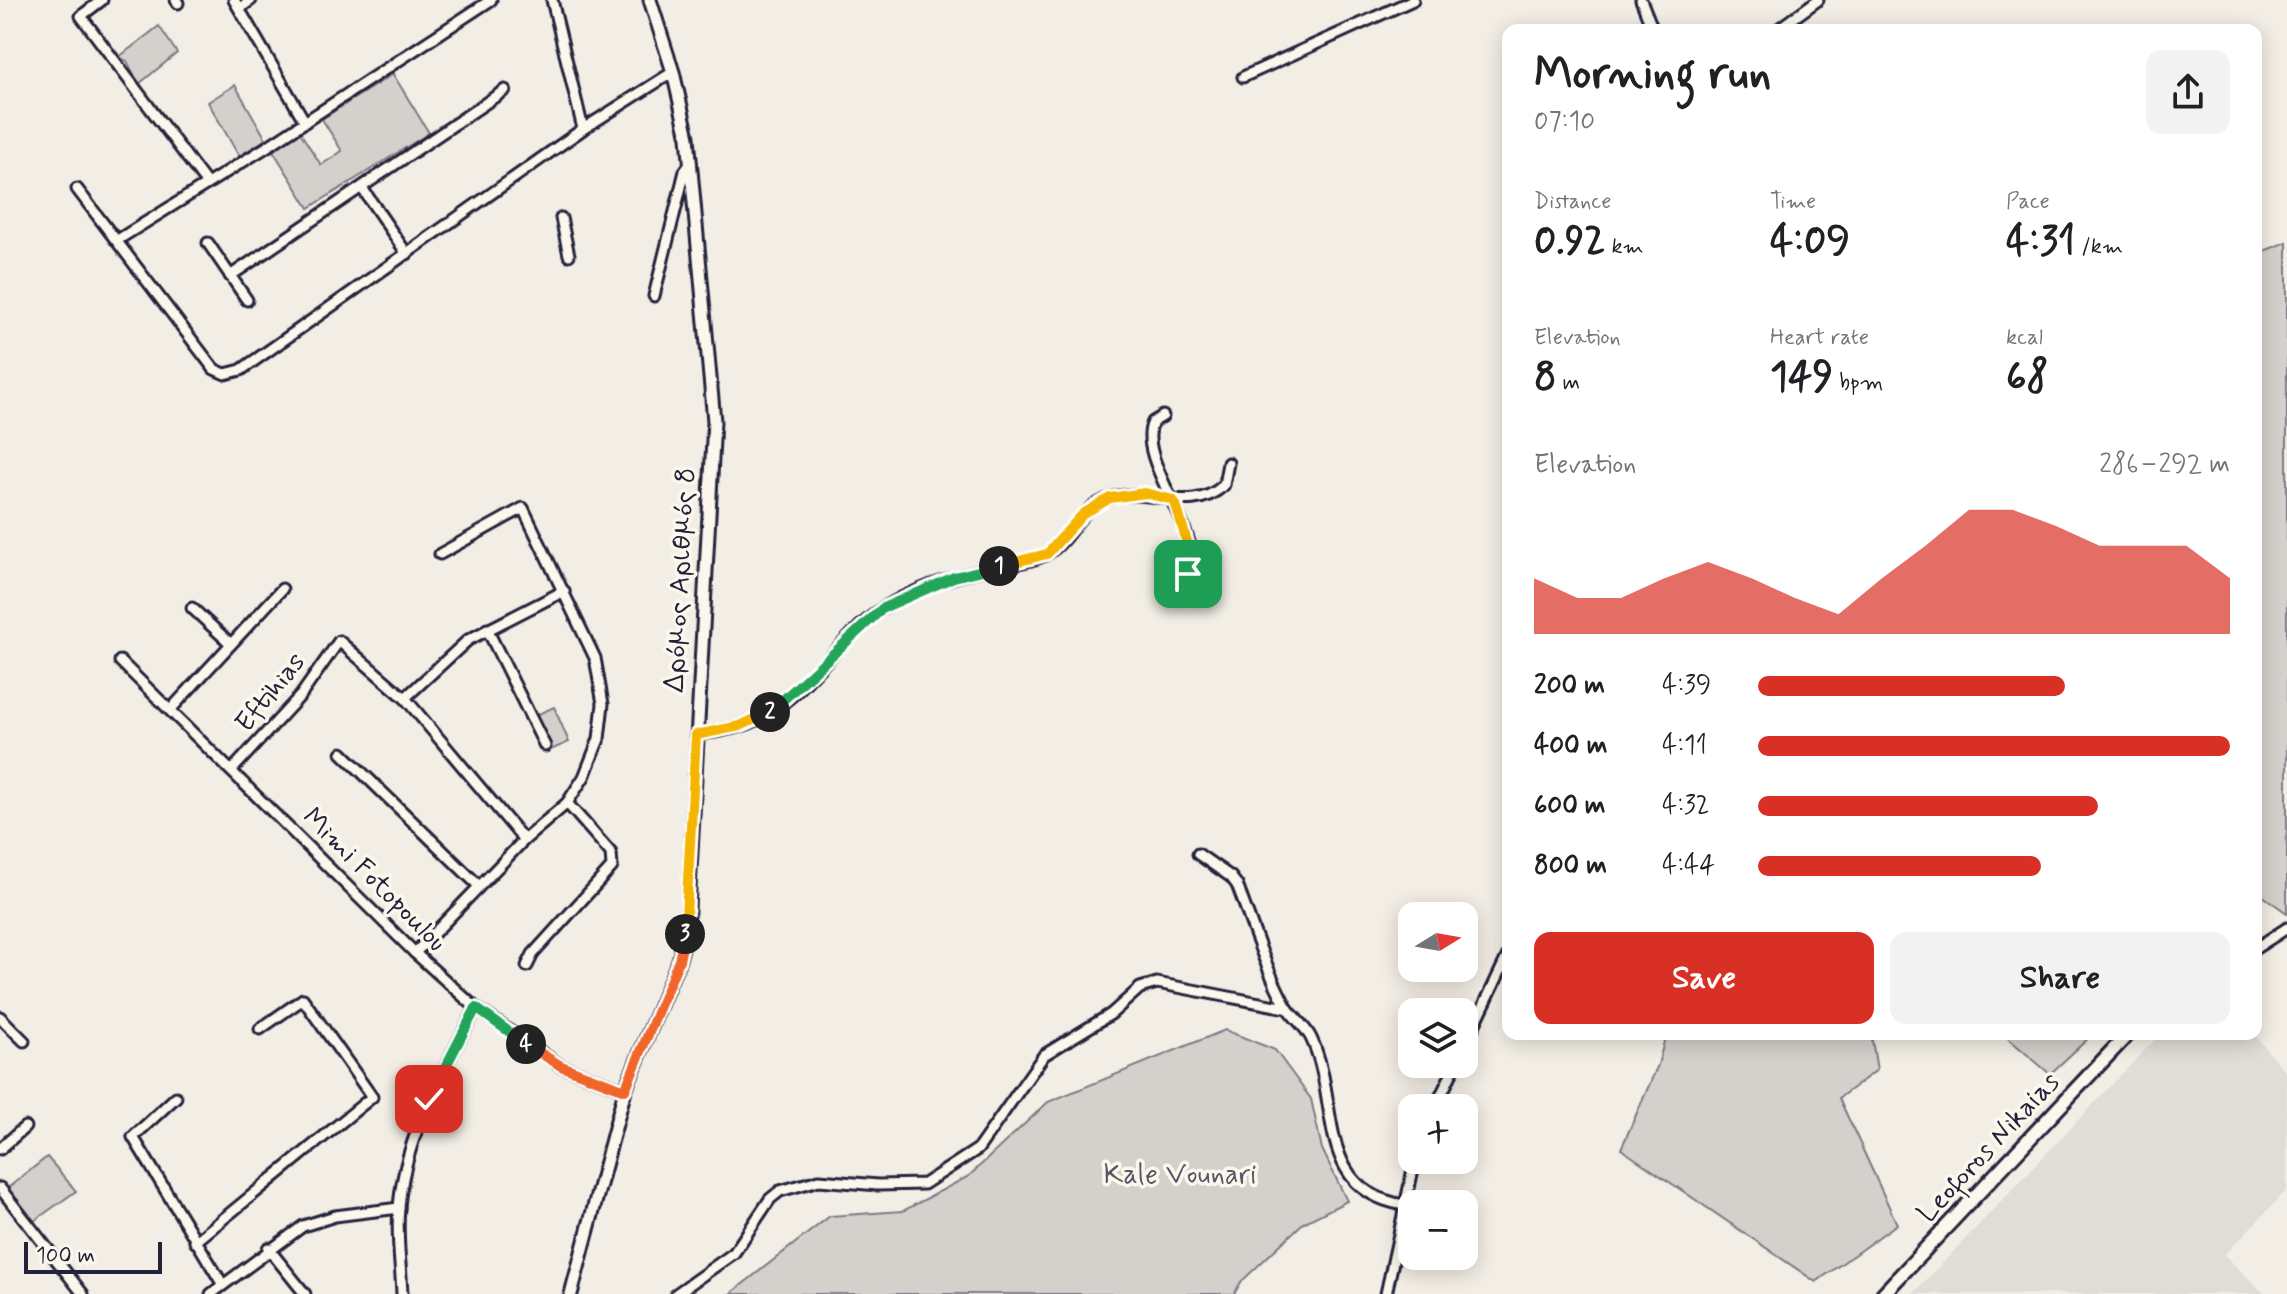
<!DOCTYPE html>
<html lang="en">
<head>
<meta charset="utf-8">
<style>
  body { margin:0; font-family:Mynerve,sans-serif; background:#f2f2f2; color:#202124; height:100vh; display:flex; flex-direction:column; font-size:30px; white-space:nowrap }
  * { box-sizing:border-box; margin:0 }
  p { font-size:26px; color:#757577 }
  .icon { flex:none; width:44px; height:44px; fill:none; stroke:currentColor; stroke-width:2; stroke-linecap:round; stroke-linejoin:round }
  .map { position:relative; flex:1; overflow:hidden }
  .sheet { position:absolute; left:1502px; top:24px; width:760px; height:1016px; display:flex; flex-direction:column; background:#fff; border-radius:16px; box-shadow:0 4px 20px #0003 }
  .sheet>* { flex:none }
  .needle { width:52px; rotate:79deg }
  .tools { position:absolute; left:1398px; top:902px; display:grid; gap:16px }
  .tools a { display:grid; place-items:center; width:80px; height:80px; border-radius:16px; background:#fff; box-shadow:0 4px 20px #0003; font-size:40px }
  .scale { position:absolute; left:24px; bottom:20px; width:138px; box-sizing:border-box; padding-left:8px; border:4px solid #22223b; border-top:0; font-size:22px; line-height:28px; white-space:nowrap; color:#22223b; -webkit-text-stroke:6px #fbf7ec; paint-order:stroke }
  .pin { position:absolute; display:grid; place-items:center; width:68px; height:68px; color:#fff; margin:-34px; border-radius:16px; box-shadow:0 4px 12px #0006 }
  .km { position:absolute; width:40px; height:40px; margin:-20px; border-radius:50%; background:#222; color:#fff; font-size:22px; line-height:40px; text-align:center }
  .round { display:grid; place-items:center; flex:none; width:84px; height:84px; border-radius:16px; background:#f2f2f2 }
  .summary { display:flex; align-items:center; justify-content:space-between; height:136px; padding:0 32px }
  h1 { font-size:44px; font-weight:700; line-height:60px }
  .metrics { display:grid; grid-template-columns:repeat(3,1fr); gap:12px; height:136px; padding:8px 32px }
  .metrics div { display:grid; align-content:center }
  .metrics b { font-size:40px; font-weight:700 }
  .metrics small { font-size:22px; font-weight:400 }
  .metrics p { font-size:22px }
  .chart { height:224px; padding:16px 32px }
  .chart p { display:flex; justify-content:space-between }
  .chart svg { width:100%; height:144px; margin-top:8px; fill:#d93025; opacity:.7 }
  .cta { display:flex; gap:16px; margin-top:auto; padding:16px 32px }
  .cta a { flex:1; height:92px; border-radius:16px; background:#d93025; color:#fff; font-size:32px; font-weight:700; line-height:92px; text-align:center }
  .cta a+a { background:#f2f2f2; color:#202124 }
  ul { padding:0 32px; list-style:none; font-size:26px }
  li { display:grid; grid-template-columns:128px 96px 1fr; align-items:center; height:60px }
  li i { height:20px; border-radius:10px; background:#d93025 }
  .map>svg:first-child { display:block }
  .built { fill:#e0dcd6 }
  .green { fill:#d4d1cc; stroke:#7b7a84; stroke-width:2 }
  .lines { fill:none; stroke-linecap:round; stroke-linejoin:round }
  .minor-casing { stroke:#22223b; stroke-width:15 }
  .tertiary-casing { stroke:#22223b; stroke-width:17 }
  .secondary-casing { stroke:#22223b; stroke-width:18 }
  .minor { stroke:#fbf7ec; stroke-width:9 }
  .tertiary { stroke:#fbf7ec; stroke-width:11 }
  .secondary { stroke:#fbf7ec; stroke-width:12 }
  .split-1-casing { stroke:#fff; stroke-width:16 }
  .split-2-casing { stroke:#fff; stroke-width:16 }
  .split-3-casing { stroke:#fff; stroke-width:16 }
  .split-4-casing { stroke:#fff; stroke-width:16 }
  .split-5-casing { stroke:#fff; stroke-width:16 }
  .split-1 { stroke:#f5b400; stroke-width:10 }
  .split-2 { stroke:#22a559; stroke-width:10 }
  .split-3 { stroke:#f5b400; stroke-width:10 }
  .split-4 { stroke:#f0652b; stroke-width:10 }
  .split-5 { stroke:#22a559; stroke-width:10 }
  .labels { text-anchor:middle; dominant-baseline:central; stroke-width:7; stroke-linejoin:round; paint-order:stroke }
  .street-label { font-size:28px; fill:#22223b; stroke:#fbf7ec }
  .park-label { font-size:28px; fill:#575766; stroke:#fbf7ec }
</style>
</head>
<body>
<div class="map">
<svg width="2287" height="1294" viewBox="0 0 2287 1294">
  <rect width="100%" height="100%" fill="#f2eee5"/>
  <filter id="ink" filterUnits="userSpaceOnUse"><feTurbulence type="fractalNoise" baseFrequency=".0125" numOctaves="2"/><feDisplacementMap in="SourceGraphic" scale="16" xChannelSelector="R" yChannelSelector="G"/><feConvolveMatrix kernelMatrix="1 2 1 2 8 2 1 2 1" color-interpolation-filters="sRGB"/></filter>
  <g filter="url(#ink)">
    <!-- built -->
    <polygon class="built" points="2160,1034 2254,1034 2287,1074 2287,1190 2224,1255 2265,1294 1913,1294"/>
    <!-- green -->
    <g class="green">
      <polygon points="159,26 177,53 139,84 127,61 119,57"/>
      <polygon points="393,74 429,133 309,208 272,149 300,132 321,165 342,151 322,119"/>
      <polygon points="235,85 266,139 239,156 208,102"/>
      <polygon points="2287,242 2287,913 2263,896 2256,897 2256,254"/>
      <polygon points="554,707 569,742 551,750 536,715"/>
      <polygon points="1225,1030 1275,1050 1311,1099 1322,1149 1347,1201 1303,1223 1241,1282 1234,1294 730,1294 830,1216 903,1211 969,1176 1048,1102"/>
      <polygon points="1666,1034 1871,1034 1877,1070 1839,1098 1897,1224 1816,1282 1621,1149 1658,1065"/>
      <polygon points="2003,1034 2093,1034 2050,1074"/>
      <polygon points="47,1157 76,1191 34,1221 8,1188"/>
    </g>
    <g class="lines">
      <!-- minor casing -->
      <g class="minor-casing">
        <g id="minor">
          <polyline points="102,0 81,16 207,184"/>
          <polyline points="176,0 178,3"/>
          <polyline points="234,0 305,122"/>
          <polyline points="552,0 583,129"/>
          <polyline points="1641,0 1653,30"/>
          <polyline points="240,8 251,0"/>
          <polyline points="1777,30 1818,0"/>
          <polyline points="1243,77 1413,0"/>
          <polyline points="362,188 407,254"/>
          <polyline points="77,189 214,369 225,374 241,370 583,129 673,72"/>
          <polyline points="561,218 569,255"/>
          <polyline points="119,239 265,148 491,0"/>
          <polyline points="208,243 247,300"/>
          <polyline points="230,276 505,90"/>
          <polyline points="654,296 685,171 691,163"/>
          <path d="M 1163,416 L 1153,422 C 1134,459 1209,540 1188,574"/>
          <polyline points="192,608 231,644"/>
          <polyline points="487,629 545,746"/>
          <polyline points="120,661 415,953 476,1008 561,1066 625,1090"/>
          <polyline points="405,698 468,640 564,591"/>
          <polyline points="172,708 282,589"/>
          <path d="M 696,735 C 714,732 733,730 750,723 C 805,700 834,641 883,608 C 915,588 955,576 991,568 C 1009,564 1029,563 1045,555 C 1067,544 1075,517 1097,504 C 1140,478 1187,520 1224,485 L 1228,463"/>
          <polyline points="342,753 479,886"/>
          <polyline points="232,770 301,695 339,641 405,698 524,840"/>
          <path d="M 1198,854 L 1231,877 L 1237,885 C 1252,924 1265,967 1285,1004 C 1291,1016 1304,1024 1311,1038 C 1341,1100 1313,1190 1404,1205"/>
          <polyline points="2256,948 2287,928"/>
          <polyline points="415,953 524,840 567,803 584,777 599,739 603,704 595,658 523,508 440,554"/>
          <polyline points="527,966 533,954 612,867 611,853 567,803"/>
          <polyline points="0,1017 24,1041"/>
          <polyline points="1464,1047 1508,955"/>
          <polyline points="176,1097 133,1137 223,1285"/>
          <polyline points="1435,1108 1456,1064"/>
          <polyline points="0,1149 25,1127"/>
          <polyline points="0,1188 83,1294"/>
          <polyline points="195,1242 372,1097 303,999 260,1029"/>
          <polyline points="268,1248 305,1294"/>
          <polyline points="211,1294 303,1226 335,1216 399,1208"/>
          <path d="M 402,1294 C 401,1266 396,1236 399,1208 C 404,1136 444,1071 476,1008"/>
          <polyline points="676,1294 734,1253 770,1199 780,1191 819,1180 878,1185 924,1184 978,1149 1044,1055 1111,1014 1140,988 1157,983 1286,1008"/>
          <polyline points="1386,1294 1415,1160"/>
        </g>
      </g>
      <!-- tertiary casing -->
      <g class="tertiary-casing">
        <polyline id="tertiary" points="571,1294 625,1090 679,960 687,928 714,421 688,137 673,72 650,0"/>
      </g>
      <!-- secondary casing -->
      <g class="secondary-casing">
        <polyline id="secondary" points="1883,1294 2128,1034"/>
      </g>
      <!-- minor -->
      <use href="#minor" class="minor"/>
      <!-- tertiary -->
      <use href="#tertiary" class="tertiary"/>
      <!-- secondary -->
      <use href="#secondary" class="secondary"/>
    </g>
  </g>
  <g class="lines" filter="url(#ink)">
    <!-- split-1 casing -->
    <g class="split-1-casing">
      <polyline id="split-1" points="999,566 1047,554 1083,514 1110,498 1145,493 1173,500 1176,505 1192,559 1188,574"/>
    </g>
    <!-- split-2 casing -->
    <g class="split-2-casing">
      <polyline id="split-2" points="770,712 883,608 954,577 999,566"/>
    </g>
    <!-- split-3 casing -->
    <g class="split-3-casing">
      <polyline id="split-3" points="685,934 696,735 740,726 770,712"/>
    </g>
    <!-- split-4 casing -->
    <g class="split-4-casing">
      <polyline id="split-4" points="526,1044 561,1066 625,1090 679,960 685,934"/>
    </g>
    <!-- split-5 casing -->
    <g class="split-5-casing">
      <polyline id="split-5" points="429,1099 476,1008 526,1044"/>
    </g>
    <!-- split-1 -->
    <use href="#split-1" class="split-1"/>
    <!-- split-2 -->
    <use href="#split-2" class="split-2"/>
    <!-- split-3 -->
    <use href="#split-3" class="split-3"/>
    <!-- split-4 -->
    <use href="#split-4" class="split-4"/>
    <!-- split-5 -->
    <use href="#split-5" class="split-5"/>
  </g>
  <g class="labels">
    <!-- street labels -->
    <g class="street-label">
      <text transform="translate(681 580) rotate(-87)">Δρόμος Αριθμός 8</text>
      <text transform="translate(271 693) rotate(-51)">Eftihias</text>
      <text transform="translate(374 880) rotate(45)">Mimi Fotopoulou</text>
      <text transform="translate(1989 1148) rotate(-47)">Leoforos Nikaias</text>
    </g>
    <!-- park labels -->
    <g class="park-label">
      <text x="1180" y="1175">Kale Vounari</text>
    </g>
  </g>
</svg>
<div class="tools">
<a><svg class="needle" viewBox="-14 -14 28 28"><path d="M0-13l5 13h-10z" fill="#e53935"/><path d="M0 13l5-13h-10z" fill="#757577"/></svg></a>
<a><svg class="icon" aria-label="layers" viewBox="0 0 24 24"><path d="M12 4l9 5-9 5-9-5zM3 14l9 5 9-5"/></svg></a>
<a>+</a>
<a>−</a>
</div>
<div class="scale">100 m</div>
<div class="pin" style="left:1188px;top:574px;background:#1e9e55"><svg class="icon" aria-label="arrive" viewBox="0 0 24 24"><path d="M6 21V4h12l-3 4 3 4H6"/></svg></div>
<div class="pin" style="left:429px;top:1099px;background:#d93025"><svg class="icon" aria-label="check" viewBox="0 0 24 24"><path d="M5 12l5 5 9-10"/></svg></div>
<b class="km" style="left:999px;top:566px">1</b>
<b class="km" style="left:770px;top:712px">2</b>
<b class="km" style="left:685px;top:934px">3</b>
<b class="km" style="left:526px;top:1044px">4</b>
<section class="sheet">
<div class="summary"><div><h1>Morning run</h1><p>07:10</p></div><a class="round"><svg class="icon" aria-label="share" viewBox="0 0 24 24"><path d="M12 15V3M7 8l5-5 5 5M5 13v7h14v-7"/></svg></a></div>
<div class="metrics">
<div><p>Distance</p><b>0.92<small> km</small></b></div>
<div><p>Time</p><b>4:09</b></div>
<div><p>Pace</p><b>4:31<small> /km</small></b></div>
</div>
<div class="metrics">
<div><p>Elevation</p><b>8<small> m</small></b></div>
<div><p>Heart rate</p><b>149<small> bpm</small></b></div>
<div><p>kcal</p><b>68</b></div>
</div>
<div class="chart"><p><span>Elevation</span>286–292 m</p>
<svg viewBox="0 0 160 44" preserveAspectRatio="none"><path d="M0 44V27L10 33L20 33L30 27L40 22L50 27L60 33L70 38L80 27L90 17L100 6L110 6L120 11L130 17L140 17L150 17L160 27V44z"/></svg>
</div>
<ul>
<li><b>200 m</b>4:39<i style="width:65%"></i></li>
<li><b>400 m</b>4:11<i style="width:100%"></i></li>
<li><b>600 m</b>4:32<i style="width:72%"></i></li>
<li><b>800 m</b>4:44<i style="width:60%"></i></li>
</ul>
<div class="cta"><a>Save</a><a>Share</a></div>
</section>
</div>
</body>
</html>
